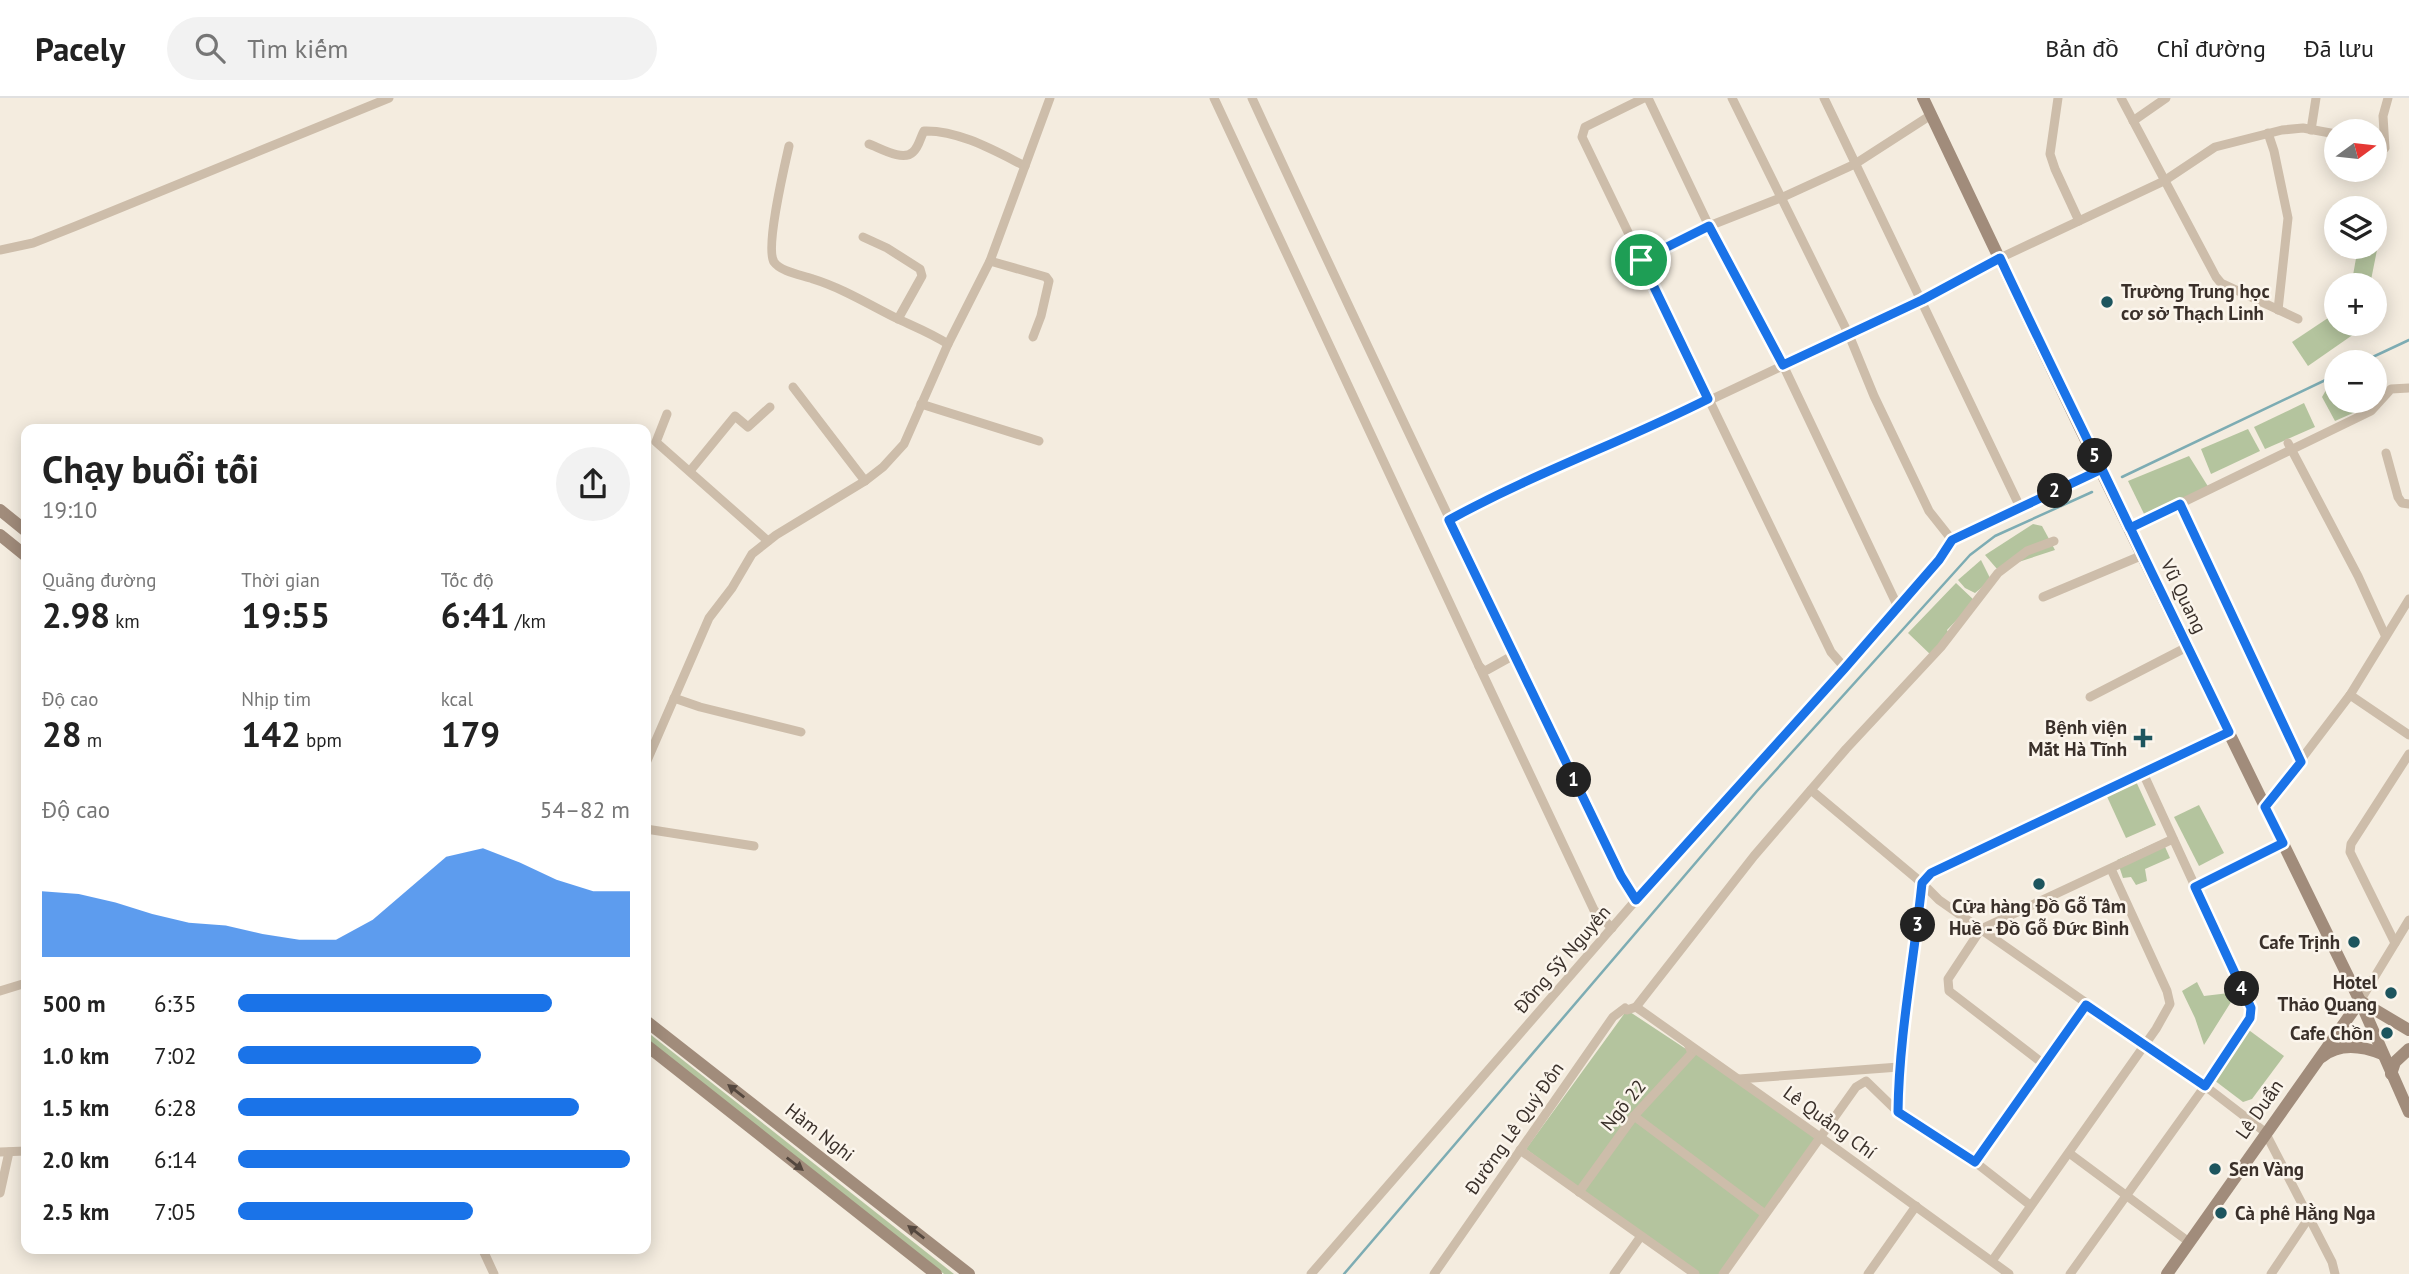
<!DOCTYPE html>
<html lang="vi">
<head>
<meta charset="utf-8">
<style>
  body { margin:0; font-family:"PT Sans",sans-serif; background:#f2f2f2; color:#222; height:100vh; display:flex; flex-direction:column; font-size:26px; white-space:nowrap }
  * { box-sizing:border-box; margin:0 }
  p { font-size:23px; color:#767676 }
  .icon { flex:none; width:38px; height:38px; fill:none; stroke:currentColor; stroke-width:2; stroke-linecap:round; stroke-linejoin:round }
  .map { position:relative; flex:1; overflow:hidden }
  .drawer { position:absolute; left:21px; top:326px; width:630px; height:830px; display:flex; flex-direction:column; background:#fff; border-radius:14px; box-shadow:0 4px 18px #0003 }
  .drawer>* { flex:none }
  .needle { width:46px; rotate:75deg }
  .tools { position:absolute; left:2324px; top:21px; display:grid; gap:14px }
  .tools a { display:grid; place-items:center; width:63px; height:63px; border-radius:50%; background:#fff; box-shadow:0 4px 18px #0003; font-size:35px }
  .pin { position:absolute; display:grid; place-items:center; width:60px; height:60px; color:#fff; margin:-30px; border:4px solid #fff; border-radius:50%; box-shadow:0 2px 7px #0007 }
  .km { position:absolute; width:35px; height:35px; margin:-18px; border-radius:50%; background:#222; color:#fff; font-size:19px; line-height:35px; text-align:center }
  .round { display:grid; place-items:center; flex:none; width:74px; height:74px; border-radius:37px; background:#f2f2f2 }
  .overview { display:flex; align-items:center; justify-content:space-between; height:119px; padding:0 21px }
  h1 { font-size:38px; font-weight:700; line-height:52px }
  .metrics { display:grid; grid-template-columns:repeat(3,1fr); gap:10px; height:119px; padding:7px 21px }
  .metrics div { display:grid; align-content:center }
  .metrics b { font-size:35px; font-weight:700 }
  .metrics small { font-size:19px; font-weight:400 }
  .metrics p { font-size:19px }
  .chart { height:196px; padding:14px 21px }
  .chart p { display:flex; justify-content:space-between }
  .chart svg { width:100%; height:126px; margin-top:7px; fill:#1a73e8; opacity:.7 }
  ul { padding:0 21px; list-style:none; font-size:23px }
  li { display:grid; grid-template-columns:112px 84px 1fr; align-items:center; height:52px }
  li i { height:18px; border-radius:9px; background:#1a73e8 }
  header { display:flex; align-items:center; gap:42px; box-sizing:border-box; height:98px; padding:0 35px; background:#fff; border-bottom:2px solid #e0e0e0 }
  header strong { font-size:33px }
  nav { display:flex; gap:38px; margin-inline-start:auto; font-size:24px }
  .search { width:490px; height:63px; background:#f2f2f2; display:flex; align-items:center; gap:18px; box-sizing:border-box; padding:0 24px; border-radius:38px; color:#767676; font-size:26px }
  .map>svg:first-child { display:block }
  .green { fill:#b4c49e }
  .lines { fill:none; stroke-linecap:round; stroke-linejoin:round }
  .stream { stroke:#7dacb3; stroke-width:2.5 }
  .street { stroke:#cdbdaa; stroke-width:9 }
  .secondary { stroke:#a18c7b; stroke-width:12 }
  .oneway { fill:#54473e }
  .route-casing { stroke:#fff; stroke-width:14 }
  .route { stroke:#1a73e8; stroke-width:9 }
  .poi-dot { fill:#1d555e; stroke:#fbf5ec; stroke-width:2.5 }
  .labels { text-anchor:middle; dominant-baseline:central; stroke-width:5; stroke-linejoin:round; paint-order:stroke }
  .poi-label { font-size:19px; font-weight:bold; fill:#3a302a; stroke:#fbf5ec; text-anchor:end }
  .street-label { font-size:19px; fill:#3a302a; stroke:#fbf5ec }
</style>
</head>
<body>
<header>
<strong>Pacely</strong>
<div class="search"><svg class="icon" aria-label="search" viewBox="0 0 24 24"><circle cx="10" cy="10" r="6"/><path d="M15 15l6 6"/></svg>Tìm kiếm</div>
<nav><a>Bản đồ</a><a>Chỉ đường</a><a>Đã lưu</a></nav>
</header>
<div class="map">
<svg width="2409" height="1176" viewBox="0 0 2409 1176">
  <rect width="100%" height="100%" fill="#f4ecdf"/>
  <!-- green -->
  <g class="green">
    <polygon points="2375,147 2378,147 2370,187 2352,183 2358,149 2375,149"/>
    <polygon points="2328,220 2354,236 2308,268 2292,244"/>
    <polygon points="2336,283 2336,303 2372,303 2353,315 2335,323 2322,299 2329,287"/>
    <polygon points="2304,305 2315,329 2265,351 2254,329"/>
    <polygon points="2248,331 2260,353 2211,376 2201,351"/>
    <polygon points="2189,358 2209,390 2147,422 2128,383"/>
    <polygon points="2033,426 2042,428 2055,452 1997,471 1985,457"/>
    <polygon points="1981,462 1991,482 1975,495 1965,490 1958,482"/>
    <polygon points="1956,485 1975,503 1947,532 1950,538 1932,558 1908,535"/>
    <polygon points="2134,679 2156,727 2126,740 2104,692"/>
    <polygon points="2199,707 2224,755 2199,768 2174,719"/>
    <polygon points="2162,742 2170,760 2145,771 2147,783 2136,787 2131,779 2123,780 2117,762"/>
    <polygon points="2197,884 2204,898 2229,895 2231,904 2204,947 2195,920 2182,893"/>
    <polygon points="1627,912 1686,951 1690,946 1818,1037 1719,1176 1696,1176 1526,1051"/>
    <polygon points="2246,930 2284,958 2252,1001 2243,1004 2210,979"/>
    <polygon points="646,933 954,1176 944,1176 646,941"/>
  </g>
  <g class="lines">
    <!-- stream -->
    <g class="stream">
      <polyline points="2362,264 2409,242"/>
      <polyline points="2122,379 2336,277"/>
      <polyline points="1344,1176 1757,693 1970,457 1995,438 2092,394"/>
    </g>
    <!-- street -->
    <g class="street">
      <polyline points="1214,0 1479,568 1484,573 1487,572 1514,557"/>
      <path d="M 1252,0 C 1372,261 1496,519 1621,778 L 1636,802"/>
      <polyline points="1644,0 1585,29 1582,39 1831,554 1845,570"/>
      <polyline points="1648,0 1709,128 1783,267 1898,509"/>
      <polyline points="1732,0 1849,237 1874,298 1929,413 1952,442"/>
      <polyline points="1824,0 2020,409"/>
      <polyline points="2058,0 2050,56 2055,71 2079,123"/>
      <polyline points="2121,0 2216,179 2221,185 2298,221"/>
      <polyline points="2133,23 2166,0"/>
      <polyline points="2311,32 2316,0"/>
      <polyline points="2268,35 2274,53 2288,120 2278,212"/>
      <path d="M 869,46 C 880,50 903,64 913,54 C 919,49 920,40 924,33 C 959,32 995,53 1025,68"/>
      <polyline points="2375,47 2385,50 2383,18 2388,0"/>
      <path d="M 789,48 C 785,66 765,150 774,164 C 781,174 802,177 813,181 C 842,190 868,206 896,220 C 913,228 931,235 948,246"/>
      <polyline points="863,139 887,150 920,171 922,178 898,221"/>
      <polyline points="0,152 33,145 76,128 389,0"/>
      <polyline points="1641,162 1709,128 1783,99 1855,66 1931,17"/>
      <polyline points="990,163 1046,179 1049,183 1041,218 1033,239"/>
      <polyline points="793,289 865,383"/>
      <polyline points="921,306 1039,343"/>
      <polyline points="667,316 656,344 768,443"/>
      <polyline points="2288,345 2358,478 2385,537"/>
      <polyline points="2386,355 2398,399 2402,405 2409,406"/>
      <polyline points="690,373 735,318 748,329 770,309"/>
      <polyline points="2180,406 2301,664"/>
      <polyline points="1449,422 1514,389 1638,336 1922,202 2000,160 2164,83 2215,49 2282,32 2303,30 2336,36"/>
      <polyline points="2130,430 2371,313 2391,291 2409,290"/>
      <polyline points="2043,499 2143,457"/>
      <polyline points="1479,568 1594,812 1612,830"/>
      <polyline points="2350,597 2409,637"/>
      <polyline points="2090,599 2187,549"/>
      <polyline points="674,600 700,609 801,634"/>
      <polyline points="646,665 709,520 732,490 752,456 776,437 865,383 883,369 904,346 948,246 990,163 1050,0"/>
      <polyline points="1811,692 1922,785 1939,802 2205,988 2265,1034 2332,1164 2335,1176"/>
      <polyline points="2265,709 2350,597 2409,501"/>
      <polyline points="646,731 754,748"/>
      <polyline points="1922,785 1931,775 2229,634"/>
      <polyline points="2195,789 2283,745"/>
      <polyline points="2395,845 2350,754 2351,746 2409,656"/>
      <polyline points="0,893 26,885"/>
      <polyline points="2360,903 2409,822"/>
      <polyline points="1636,909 1754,758 1846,651 1941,549 1998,475 2027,453 2054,443"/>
      <polyline points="2045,967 1949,893 1948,881 1981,831 2173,741"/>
      <polyline points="1739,981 1899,969"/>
      <path d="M 1898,1014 C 1899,937 1914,862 1922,785"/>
      <polyline points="1634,1018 1765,1116"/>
      <polyline points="1520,1052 1695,1176"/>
      <polyline points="0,1054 26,1053"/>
      <polyline points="2069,1055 2189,1144"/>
      <polyline points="1975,1064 2086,907"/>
      <polyline points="1579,1094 1634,1018 1692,955 1688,946"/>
      <polyline points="0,1095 9,1054"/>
      <polyline points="482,1150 494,1176"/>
      <polyline points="1992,1163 2156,931 2170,906 2167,893 2111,771"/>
      <polyline points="1311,1176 1636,802 1845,570 1939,462 1952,442 2102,371"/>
      <polyline points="1434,1176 1613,919 1625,910 1627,912 1636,909 1820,1039 2009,1176"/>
      <polyline points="1614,1176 1641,1138"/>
      <polyline points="1723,1176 1856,989 1866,983 1898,1014 1975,1064 2030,1107"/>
      <polyline points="1868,1176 1916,1108"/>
      <polyline points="2070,1176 2205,988 2251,915 2251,910 2143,675"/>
      <polyline points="2271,1176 2308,1121"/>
    </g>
    <!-- secondary -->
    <g class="secondary">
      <polyline points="1923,0 2079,328 2360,903 2409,1014"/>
      <polyline points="0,412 26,433"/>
      <polyline points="0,437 26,458"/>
      <polyline points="2360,903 2409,932"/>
      <polyline points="646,923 969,1176"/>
      <polyline points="646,947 936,1176"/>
      <path d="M 2322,959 C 2340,944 2362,948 2382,956"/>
      <polyline points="2391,976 2395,964 2409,951"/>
      <polyline points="2167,1176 2360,903"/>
    </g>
  </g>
  <!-- one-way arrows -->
  <defs><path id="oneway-solid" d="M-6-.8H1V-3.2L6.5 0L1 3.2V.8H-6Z" transform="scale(1.75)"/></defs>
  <g class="oneway">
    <use href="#oneway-solid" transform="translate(736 993) rotate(-142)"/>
    <use href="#oneway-solid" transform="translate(795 1066) rotate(38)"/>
    <use href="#oneway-solid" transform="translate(916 1134) rotate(-142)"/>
  </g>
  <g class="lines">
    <!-- route casing -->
    <g class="route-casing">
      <path id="route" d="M 1641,162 L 1708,301 C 1623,344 1532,376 1449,422 L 1621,778 L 1636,802 L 1845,570 L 1939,462 L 1952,442 L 2102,371 C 2144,459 2186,546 2229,634 L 1931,775 L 1922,785 C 1914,862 1899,937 1898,1014 L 1975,1064 L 2086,907 L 2205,988 L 2250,920 L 2251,910 L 2195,789 L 2283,745 L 2265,709 L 2301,664 L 2180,406 L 2130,430 C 2087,340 2042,250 2000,160 L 1922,202 L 1783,267 L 1709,128 L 1641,162"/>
    </g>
    <!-- route -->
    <use href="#route" class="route"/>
  </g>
  <!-- markers -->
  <g class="poi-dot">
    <circle cx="2107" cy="204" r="7"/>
    <path d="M2139.5 629.5h7v7h7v7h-7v7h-7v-7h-7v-7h7z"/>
    <circle cx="2039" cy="786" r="7"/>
    <circle cx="2354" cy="844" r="7"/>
    <circle cx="2391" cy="895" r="7"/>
    <circle cx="2387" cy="935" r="7"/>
    <circle cx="2215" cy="1071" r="7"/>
    <circle cx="2221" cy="1115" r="7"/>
  </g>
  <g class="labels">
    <!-- poi labels -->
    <g class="poi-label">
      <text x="2121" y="193" text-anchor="start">Trường Trung học<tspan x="2121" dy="22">cơ sở Thạch Linh</tspan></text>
      <text x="2127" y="629">Bệnh viện<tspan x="2127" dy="22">Mắt Hà Tĩnh</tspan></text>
      <text x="2039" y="808" text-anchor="middle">Cửa hàng Đồ Gỗ Tâm<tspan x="2039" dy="22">Huề - Đồ Gỗ Đức Bình</tspan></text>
      <text x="2340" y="844">Cafe Trịnh</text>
      <text x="2377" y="884">Hotel<tspan x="2377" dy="22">Thảo Quang</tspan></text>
      <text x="2373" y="935">Cafe Chồn</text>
      <text x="2229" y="1071" text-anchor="start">Sen Vàng</text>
      <text x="2235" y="1115" text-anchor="start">Cà phê Hằng Nga</text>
    </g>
    <!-- street labels -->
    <g class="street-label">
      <text transform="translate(2184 498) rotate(64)">Vũ Quang</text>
      <text transform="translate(1562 861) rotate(-49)">Đồng Sỹ Nguyên</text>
      <text transform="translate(1623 1007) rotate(-51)">Ngõ 22</text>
      <text transform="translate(2259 1011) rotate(-55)">Lê Duẩn</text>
      <text transform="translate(1830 1024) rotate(36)">Lê Quảng Chí</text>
      <text transform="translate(1514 1030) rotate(-55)">Đường Lê Quý Đôn</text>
      <text transform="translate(820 1034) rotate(38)">Hàm Nghi</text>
    </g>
  </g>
</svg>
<div class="tools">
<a><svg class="needle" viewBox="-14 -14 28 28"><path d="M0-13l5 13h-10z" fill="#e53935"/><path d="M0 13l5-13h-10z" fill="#767676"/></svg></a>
<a><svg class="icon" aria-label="layers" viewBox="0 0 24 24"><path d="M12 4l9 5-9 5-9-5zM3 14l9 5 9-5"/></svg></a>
<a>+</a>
<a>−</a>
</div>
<div class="pin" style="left:1641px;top:162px;background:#1e9e55"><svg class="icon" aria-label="arrive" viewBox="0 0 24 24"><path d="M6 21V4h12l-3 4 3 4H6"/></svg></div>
<b class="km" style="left:1574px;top:682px">1</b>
<b class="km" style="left:2055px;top:393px">2</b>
<b class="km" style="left:1918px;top:827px">3</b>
<b class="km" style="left:2242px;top:891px">4</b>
<b class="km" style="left:2095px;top:358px">5</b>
<section class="drawer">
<div class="overview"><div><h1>Chạy buổi tối</h1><p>19:10</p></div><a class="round"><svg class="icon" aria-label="share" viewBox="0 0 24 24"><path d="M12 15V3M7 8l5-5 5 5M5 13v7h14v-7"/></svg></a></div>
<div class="metrics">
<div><p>Quãng đường</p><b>2.98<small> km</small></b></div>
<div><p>Thời gian</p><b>19:55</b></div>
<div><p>Tốc độ</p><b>6:41<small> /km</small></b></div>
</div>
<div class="metrics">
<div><p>Độ cao</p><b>28<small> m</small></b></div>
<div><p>Nhịp tim</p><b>142<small> bpm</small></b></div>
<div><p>kcal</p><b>179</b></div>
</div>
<div class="chart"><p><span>Độ cao</span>54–82 m</p>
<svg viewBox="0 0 160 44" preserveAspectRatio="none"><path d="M0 44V21L10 22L20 25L30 29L40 32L50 33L60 36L70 38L80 38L90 31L100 20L110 9L120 6L130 11L140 17L150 21L160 21V44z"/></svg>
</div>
<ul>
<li><b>500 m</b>6:35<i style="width:80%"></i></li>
<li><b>1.0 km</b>7:02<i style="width:62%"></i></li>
<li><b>1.5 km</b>6:28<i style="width:87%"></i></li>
<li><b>2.0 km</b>6:14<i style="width:100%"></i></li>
<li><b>2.5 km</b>7:05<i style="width:60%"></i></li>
</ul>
</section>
</div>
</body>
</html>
